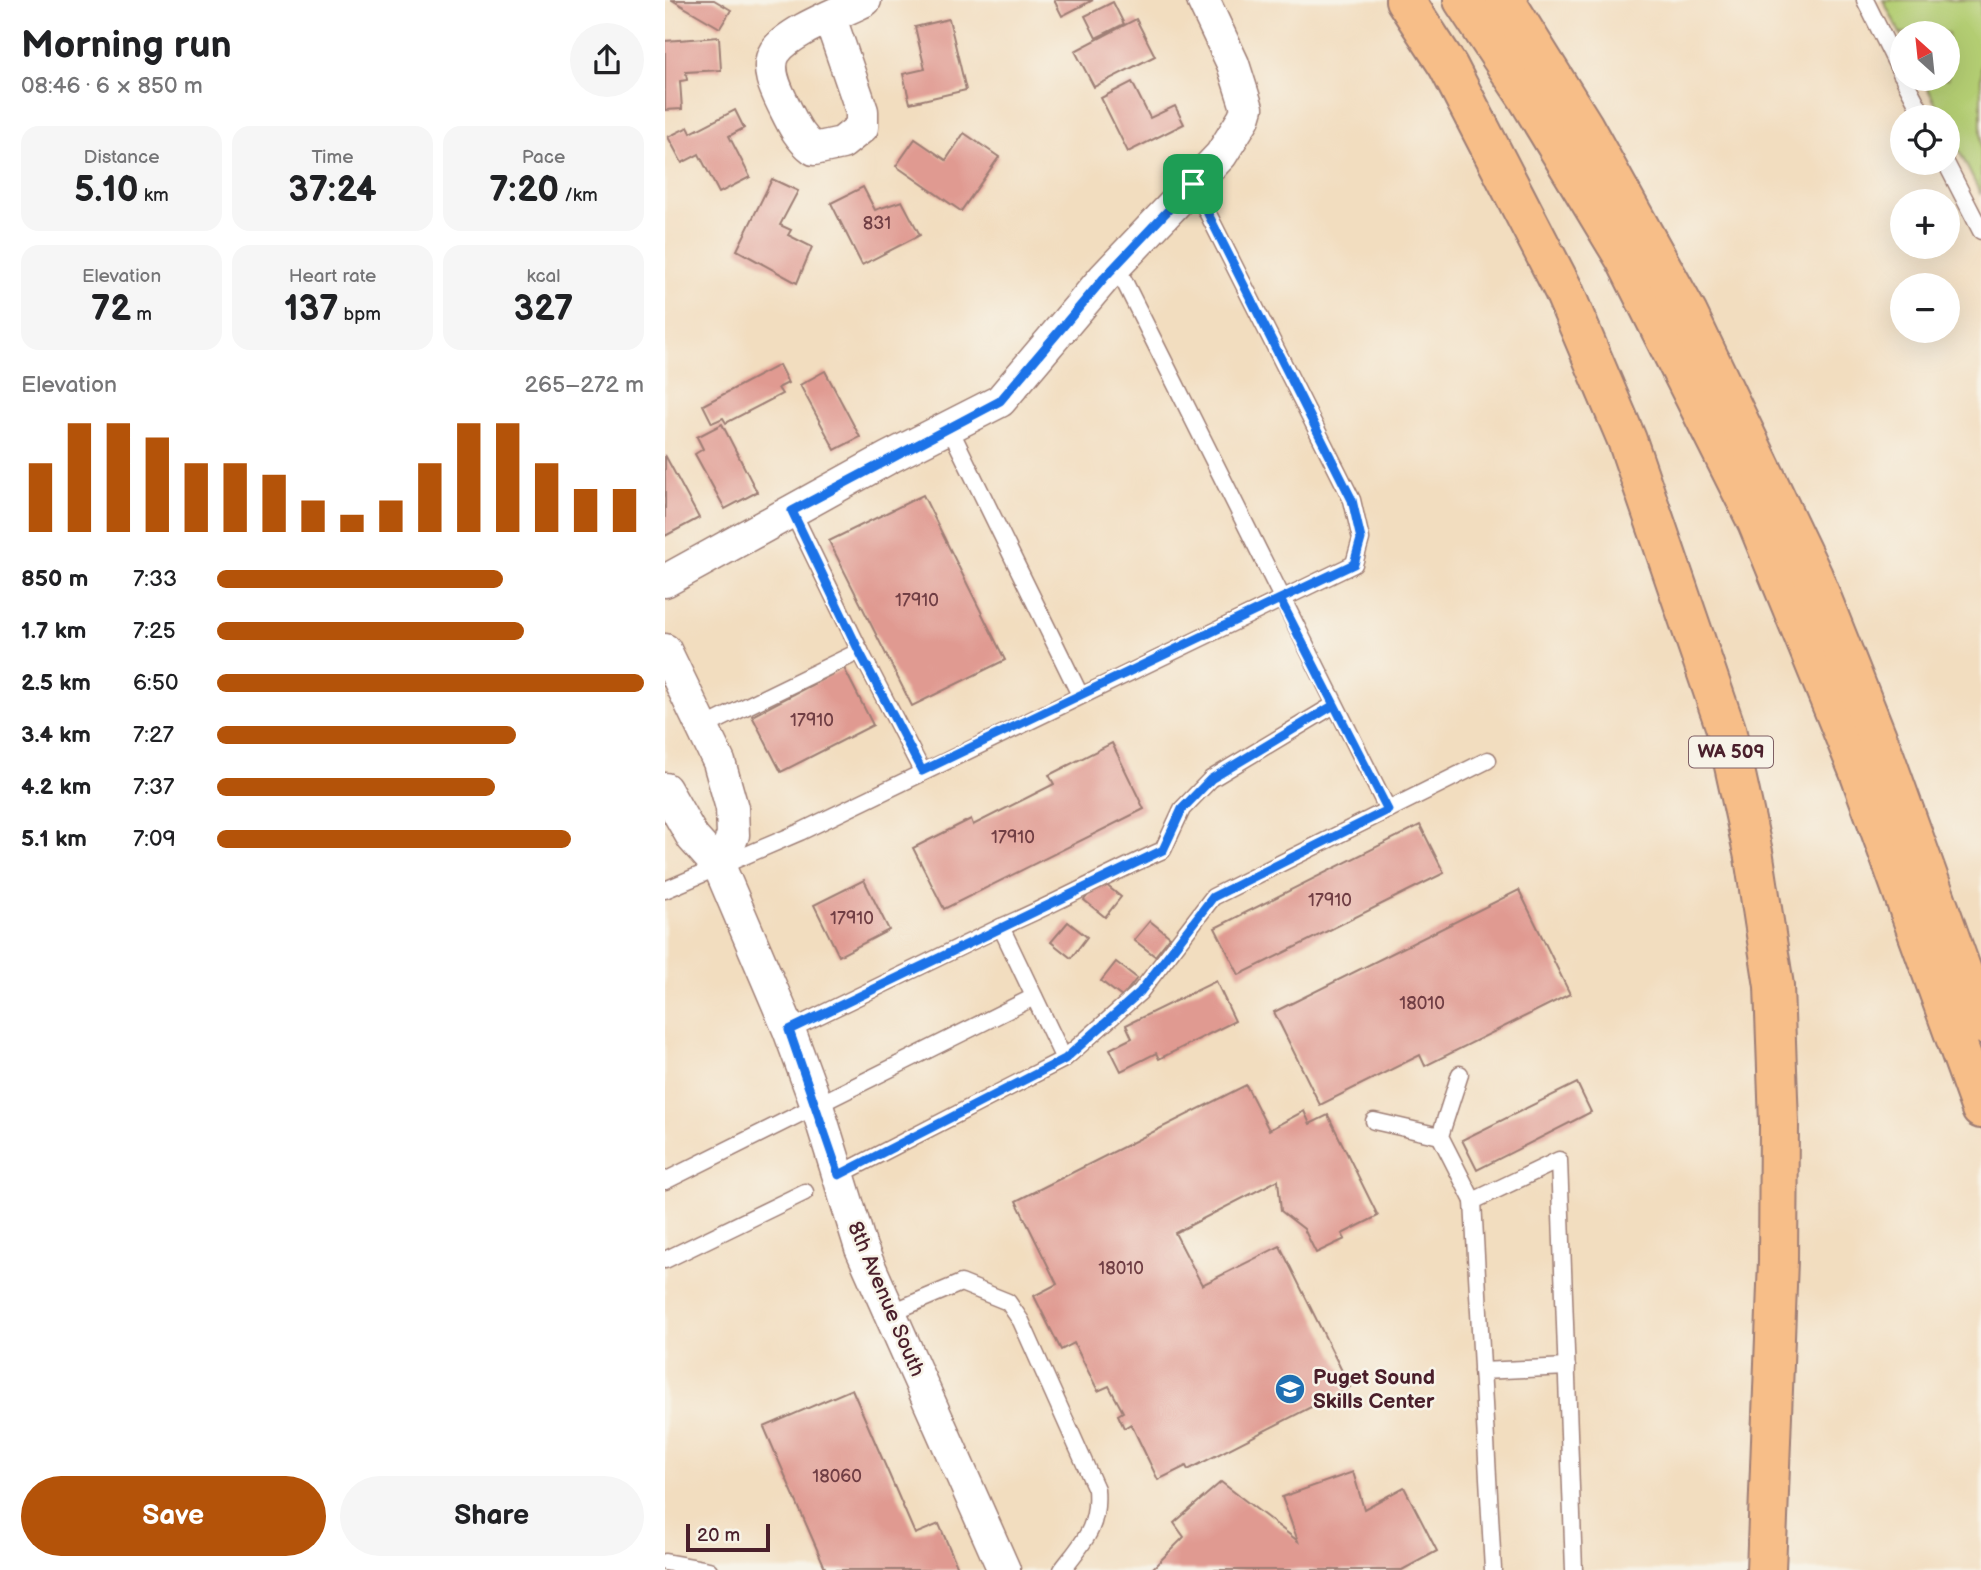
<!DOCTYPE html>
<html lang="en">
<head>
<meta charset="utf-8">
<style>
  body { margin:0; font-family:"Balsamiq Sans",sans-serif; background:#f6f6f6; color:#202124; height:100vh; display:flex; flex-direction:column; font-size:26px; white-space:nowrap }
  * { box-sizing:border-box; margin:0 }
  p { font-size:23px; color:#757577 }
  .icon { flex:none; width:38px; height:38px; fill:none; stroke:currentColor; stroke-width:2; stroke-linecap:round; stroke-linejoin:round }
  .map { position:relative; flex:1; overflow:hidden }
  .panel { display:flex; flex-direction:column; background:#fff; width:665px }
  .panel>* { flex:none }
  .needle { width:46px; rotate:333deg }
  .buttons { position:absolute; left:1225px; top:21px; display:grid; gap:14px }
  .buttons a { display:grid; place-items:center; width:70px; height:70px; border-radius:50%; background:#fff; box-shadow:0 7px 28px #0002; font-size:35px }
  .scale { position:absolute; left:21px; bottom:18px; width:84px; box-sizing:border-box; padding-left:7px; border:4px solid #4a1f2b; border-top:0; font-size:19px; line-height:24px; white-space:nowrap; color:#4a1f2b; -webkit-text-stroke:5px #f7f3e8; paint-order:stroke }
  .pin { position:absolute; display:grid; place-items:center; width:60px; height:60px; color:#fff; margin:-30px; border-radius:14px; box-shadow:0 4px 10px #0006 }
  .round { display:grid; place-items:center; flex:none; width:74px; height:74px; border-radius:37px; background:#f6f6f6 }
  .summary { display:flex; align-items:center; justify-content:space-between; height:119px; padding:0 21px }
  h1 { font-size:38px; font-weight:800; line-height:52px }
  .figures { display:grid; grid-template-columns:repeat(3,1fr); gap:10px; height:119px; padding:7px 21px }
  .figures div { display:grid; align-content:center; border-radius:18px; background:#f6f6f6; text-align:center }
  .figures b { font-size:35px; font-weight:800 }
  .figures small { font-size:19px; font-weight:400 }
  .figures p { font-size:19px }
  .chart { height:196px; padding:14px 21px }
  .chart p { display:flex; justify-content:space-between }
  .chart svg { width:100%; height:126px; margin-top:7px; stroke:#b45309; stroke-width:6 }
  .action { display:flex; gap:14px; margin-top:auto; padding:14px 21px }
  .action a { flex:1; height:80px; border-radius:42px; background:#b45309; color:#fff; font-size:28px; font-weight:800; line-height:80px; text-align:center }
  .action a+a { background:#f6f6f6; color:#202124 }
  ul { padding:0 21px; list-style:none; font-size:23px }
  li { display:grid; grid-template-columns:112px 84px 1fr; align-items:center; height:52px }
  li i { height:18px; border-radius:9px; background:#b45309 }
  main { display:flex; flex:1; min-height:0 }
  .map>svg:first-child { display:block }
  .green { fill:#b4ce73; stroke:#7f764f; stroke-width:2 }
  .building { fill:#e09a91 }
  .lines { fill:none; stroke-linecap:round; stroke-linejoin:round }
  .lane-casing { stroke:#9e7e75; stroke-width:19 }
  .street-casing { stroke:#9e7e75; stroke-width:35 }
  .highway-casing { stroke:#9e7e75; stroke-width:42 }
  .lane { stroke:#fff; stroke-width:16 }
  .street { stroke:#fff; stroke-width:32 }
  .highway { stroke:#f7be88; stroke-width:38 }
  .route-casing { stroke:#fff; stroke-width:14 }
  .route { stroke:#1a73e8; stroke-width:9 }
  .labels { text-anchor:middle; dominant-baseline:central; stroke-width:5; stroke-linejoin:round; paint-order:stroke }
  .number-label { font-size:18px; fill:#703e44 }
  .shield { fill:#f7f3e8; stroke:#7e5f64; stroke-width:2 }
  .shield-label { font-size:19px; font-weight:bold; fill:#4a1f2b }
  .street-label { font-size:21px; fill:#4a1f2b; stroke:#f7f3e8 }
  .poi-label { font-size:21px; font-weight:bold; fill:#4a1f2b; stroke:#f7f3e8; text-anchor:start }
</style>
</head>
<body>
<main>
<section class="panel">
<div class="summary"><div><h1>Morning run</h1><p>08:46 · 6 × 850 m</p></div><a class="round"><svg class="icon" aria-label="share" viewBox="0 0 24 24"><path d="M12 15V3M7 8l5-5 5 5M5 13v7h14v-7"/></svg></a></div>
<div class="figures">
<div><p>Distance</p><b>5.10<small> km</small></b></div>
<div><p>Time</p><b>37:24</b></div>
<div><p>Pace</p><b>7:20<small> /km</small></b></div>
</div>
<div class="figures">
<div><p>Elevation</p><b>72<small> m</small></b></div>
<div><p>Heart rate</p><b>137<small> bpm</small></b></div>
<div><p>kcal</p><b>327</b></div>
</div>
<div class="chart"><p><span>Elevation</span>265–272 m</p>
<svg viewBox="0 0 160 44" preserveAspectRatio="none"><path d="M5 44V20M15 44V6M25 44V6M35 44V11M45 44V20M55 44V20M65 44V24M75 44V33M85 44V38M95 44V33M105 44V20M115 44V6M125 44V6M135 44V20M145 44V29M155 44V29"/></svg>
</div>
<ul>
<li><b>850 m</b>7:33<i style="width:67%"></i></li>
<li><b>1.7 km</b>7:25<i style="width:72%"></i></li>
<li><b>2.5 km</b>6:50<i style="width:100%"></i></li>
<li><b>3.4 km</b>7:27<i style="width:70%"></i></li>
<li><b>4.2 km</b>7:37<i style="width:65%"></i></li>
<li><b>5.1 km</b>7:09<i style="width:83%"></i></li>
</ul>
<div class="action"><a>Save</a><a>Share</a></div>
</section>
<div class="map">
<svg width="1316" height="1570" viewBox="0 0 1316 1570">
  <rect width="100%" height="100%" fill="#f7f3e8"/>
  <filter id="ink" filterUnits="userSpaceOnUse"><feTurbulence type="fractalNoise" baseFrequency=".0143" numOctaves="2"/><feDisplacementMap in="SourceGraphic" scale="14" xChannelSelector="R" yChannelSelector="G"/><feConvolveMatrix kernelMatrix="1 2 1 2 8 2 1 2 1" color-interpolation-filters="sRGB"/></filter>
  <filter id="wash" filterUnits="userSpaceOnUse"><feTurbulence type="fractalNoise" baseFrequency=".00686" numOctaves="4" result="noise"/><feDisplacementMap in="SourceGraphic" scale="28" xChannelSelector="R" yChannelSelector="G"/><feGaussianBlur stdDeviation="1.57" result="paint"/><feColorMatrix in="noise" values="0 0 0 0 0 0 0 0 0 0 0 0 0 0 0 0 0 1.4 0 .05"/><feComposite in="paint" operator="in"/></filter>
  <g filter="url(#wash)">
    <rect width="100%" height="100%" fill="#f2ddbf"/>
    <!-- green -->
    <polygon class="green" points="1218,0 1316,0 1316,195 1283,128 1283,117 1277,117 1258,79 1283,79 1283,33 1237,33 1237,37"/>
    <g id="blocks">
      <!-- building -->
      <g class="building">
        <polygon points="7,0 49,0 66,10 55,28"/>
        <polygon points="389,0 428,0 397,16"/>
        <polygon points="448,2 459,24 431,38 420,16"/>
        <polygon points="284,19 301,90 245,103 238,74 260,69 250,27"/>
        <polygon points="471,19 490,56 429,87 410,51"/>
        <polygon points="54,37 56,70 21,72 22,80 15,81 17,109 0,110 0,41"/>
        <polygon points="467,82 485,118 510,106 519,124 463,152 436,98"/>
        <polygon points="70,110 79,128 64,136 85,177 54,193 34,154 17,163 3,137 23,127 26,133"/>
        <polygon points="299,133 334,157 296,211 231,166 250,139 281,160"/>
        <polygon points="107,179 133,191 115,225 126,230 123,235 147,247 132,283 72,250"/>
        <polygon points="198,187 210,210 237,201 255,235 197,265 166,203"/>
        <polygon points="114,365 123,383 113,388 117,394 61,423 58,418 47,423 38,405"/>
        <polygon points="160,371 195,437 170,450 135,385"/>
        <polygon points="57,424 92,492 60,509 30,454 38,449 32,437"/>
        <polygon points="0,455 34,518 0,536"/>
        <polygon points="258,495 340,660 247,706 164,541"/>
        <polygon points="179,668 208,725 116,772 87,716"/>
        <polygon points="447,743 479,809 279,909 248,848 306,819 308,825 389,784 384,775"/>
        <polygon points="755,825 779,873 574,975 550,928"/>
        <polygon points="199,880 224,930 174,956 149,905"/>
        <polygon points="435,880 456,897 440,917 419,900"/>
        <polygon points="854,890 905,994 760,1066 755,1055 655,1105 609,1012"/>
        <polygon points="485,921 505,937 490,956 469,940"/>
        <polygon points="403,922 422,937 406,958 386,942"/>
        <polygon points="451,962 472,978 457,997 436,981"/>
        <polygon points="551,981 570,1021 494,1059 491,1053 456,1071 445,1049 467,1038 461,1025"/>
        <polygon points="912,1083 926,1112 812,1170 797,1140"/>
        <polygon points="581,1085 604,1130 639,1111 645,1124 663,1115 713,1216 677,1234 680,1239 651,1253 639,1229 616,1211 613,1180 510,1233 537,1285 615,1246 685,1387 523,1470 521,1466 493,1480 466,1424 459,1428 453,1415 458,1412 444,1386 433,1391 409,1343 396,1350 369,1296 392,1284 351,1201"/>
        <polygon points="187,1389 250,1534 274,1524 294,1570 161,1570 99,1427"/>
        <polygon points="688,1472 699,1509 739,1487 772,1551 737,1570 486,1570 519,1537 509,1523 556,1482 633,1541 617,1497"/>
      </g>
    </g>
  </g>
  <g filter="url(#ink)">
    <use href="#blocks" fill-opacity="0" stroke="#9e7e75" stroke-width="2"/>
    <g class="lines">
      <!-- lane casing -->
      <g class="lane-casing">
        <g id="lane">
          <polyline points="1200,0 1237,75"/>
          <polyline points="1239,79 1259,117"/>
          <polyline points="1281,163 1316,231"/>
          <polyline points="451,265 723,810"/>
          <polyline points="284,427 415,695"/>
          <polyline points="127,511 195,651 257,771"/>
          <polyline points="39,727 195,651"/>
          <polyline points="0,890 135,832 689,564 696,539 687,500 528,184"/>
          <path d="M 336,927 C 391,904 443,874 498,850 L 517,809 L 546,779 L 669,705"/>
          <polyline points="124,1030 336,927 399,1059"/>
          <polyline points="795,1074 775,1136 808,1201"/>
          <polyline points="709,1121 775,1136"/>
          <polyline points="174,1175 399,1059 475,992 548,897 823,760"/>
          <polyline points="0,1181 369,997"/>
          <polyline points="0,1260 140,1192"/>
          <path d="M 225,1313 L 296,1283 L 343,1302 L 356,1321 L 431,1489 C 434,1528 419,1541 397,1570"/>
          <polyline points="817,1371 902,1367"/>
          <polyline points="0,1562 44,1570"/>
          <polyline points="828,1570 808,1201 894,1160 909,1570"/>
        </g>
      </g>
      <!-- street casing -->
      <g class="street-casing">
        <g id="street">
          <path d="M 165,18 L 197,111 L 197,127 L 177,143 L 149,149 C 133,137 127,122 118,104 C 111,90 100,68 110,52 C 124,31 177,12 200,0"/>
          <polyline points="0,581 223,458 335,401 439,278 556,155 579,118 582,108 568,64 538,0"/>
          <polyline points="0,650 54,762 67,808 68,835 55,868"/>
          <polyline points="0,789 28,838 55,868 124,1030 152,1106 196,1248 339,1570"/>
        </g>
      </g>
      <!-- highway casing -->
      <g class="highway-casing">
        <g id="highway">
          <polyline points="740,0 783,66 898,289 962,440 1061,729 1089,857 1109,986 1114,1124 1113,1260 1101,1570"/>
          <polyline points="798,0 862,97 960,259 1092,522 1194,772 1316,1109"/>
          <polyline points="840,0 918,125 1023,314 1148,576 1220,757 1316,1024"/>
        </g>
      </g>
      <!-- lane -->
      <use href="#lane" class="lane"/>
      <!-- street -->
      <use href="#street" class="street"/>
      <!-- highway -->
      <use href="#highway" class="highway"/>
    </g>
  </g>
  <g class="lines" filter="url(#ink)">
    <!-- route casing -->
    <g class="route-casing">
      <polyline id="route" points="528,184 439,278 335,401 127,511 194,651 257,771 615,599 669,705 546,779 517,809 498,850 124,1030 174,1175 400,1059 475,992 548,897 723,810 615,599 689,564 696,539 687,500 528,184"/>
    </g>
    <!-- route -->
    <use href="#route" class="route"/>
  </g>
  <!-- icons -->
  <defs>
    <g id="school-disc" transform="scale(1.575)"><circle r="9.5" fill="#1f6fb2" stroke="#f7f3e8"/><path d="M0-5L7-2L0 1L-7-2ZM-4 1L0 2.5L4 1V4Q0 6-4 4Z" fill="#fff"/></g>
  </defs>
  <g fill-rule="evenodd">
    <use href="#school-disc" x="625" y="1389"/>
  </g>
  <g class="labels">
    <!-- number labels -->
    <g class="number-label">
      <text x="212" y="223">831</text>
      <text x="252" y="600">17910</text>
      <text x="147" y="720">17910</text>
      <text x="348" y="837">17910</text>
      <text x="665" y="900">17910</text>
      <text x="187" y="918">17910</text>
      <text x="757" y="1003">18010</text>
      <text x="456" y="1268">18010</text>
      <text x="172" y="1476">18060</text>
    </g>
    <!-- shield labels -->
    <rect class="shield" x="1024" y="736.5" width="84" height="31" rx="5"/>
    <g class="shield-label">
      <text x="1066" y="752">WA 509</text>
    </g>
    <!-- street labels -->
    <g class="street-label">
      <text transform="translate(221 1299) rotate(67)">8th Avenue South</text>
    </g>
    <!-- poi labels -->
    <g class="poi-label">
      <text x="648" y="1377">Puget Sound<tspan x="648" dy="24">Skills Center</tspan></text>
    </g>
  </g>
</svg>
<div class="buttons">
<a><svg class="needle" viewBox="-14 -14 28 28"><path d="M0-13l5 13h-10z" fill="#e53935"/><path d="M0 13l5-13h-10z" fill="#757577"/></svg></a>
<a><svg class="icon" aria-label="locate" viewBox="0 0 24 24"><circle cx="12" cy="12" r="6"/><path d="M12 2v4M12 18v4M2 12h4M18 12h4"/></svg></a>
<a>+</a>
<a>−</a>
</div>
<div class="scale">20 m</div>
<div class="pin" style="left:528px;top:184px;background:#1e9e55"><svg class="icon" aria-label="arrive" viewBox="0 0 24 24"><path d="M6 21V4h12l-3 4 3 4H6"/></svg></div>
</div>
</main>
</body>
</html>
